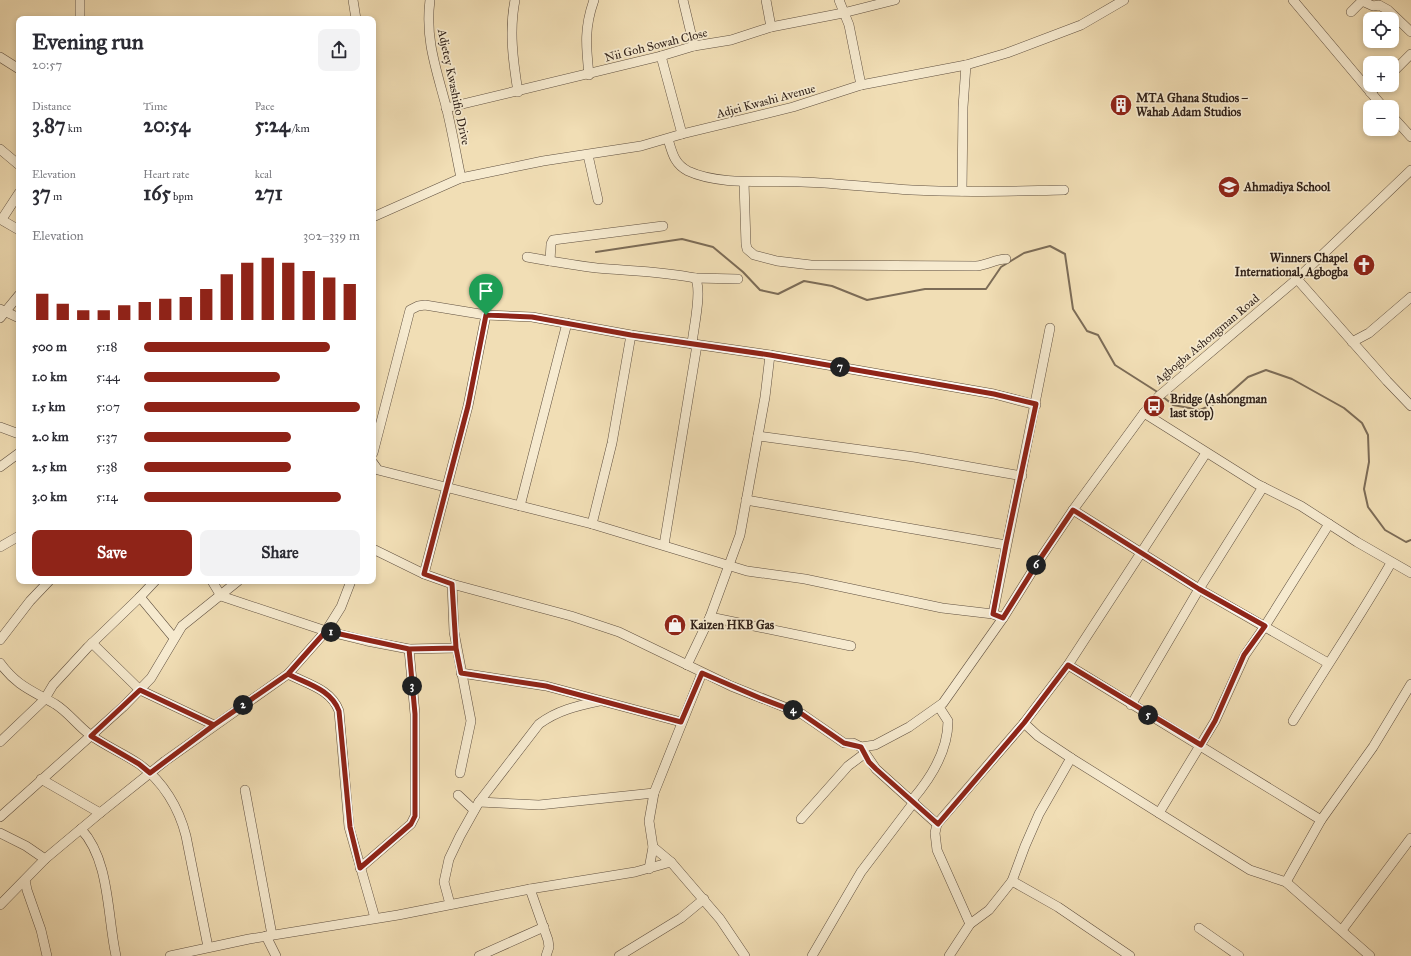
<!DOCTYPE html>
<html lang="en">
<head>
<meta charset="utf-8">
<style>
  body { margin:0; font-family:"IM FELL Great Primer",serif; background:#f2f2f3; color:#2b2b33; height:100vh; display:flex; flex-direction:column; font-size:15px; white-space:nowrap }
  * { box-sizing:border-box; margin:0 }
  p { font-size:13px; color:#7c7c81 }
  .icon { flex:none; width:22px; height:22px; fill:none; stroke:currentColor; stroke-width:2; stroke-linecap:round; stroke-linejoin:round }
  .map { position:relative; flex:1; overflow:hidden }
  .side { position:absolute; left:16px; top:16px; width:360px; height:568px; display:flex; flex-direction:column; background:#fff; border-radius:8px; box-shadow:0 2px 6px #0003 }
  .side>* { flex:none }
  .buttons { position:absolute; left:1363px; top:12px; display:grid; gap:8px }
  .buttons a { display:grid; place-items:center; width:36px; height:36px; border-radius:8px; background:#fff; box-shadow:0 2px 6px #0003; font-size:20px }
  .pin { position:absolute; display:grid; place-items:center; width:34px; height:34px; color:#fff; margin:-41px -17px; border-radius:50% 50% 50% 0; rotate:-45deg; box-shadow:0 0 4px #0007 }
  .pin .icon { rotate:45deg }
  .km { position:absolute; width:20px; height:20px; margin:-10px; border-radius:50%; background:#222; color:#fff; font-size:11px; line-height:20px; text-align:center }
  .round { display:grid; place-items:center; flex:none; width:42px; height:42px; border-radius:8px; background:#f2f2f3 }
  .headline { display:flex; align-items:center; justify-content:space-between; height:68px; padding:0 16px }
  h1 { font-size:22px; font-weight:700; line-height:30px }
  .metrics { display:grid; grid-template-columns:repeat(3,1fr); gap:6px; height:68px; padding:4px 16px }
  .metrics div { display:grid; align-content:center }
  .metrics b { font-size:20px; font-weight:700 }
  .metrics small { font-size:11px; font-weight:400 }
  .metrics p { font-size:11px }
  .chart { height:112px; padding:8px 16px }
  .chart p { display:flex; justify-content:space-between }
  .chart svg { width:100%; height:72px; margin-top:4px; stroke:#8f2418; stroke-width:6 }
  .action { display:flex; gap:8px; margin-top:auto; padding:8px 16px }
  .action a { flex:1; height:46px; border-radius:8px; background:#8f2418; color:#fff; font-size:16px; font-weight:700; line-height:46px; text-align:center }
  .action a+a { background:#f2f2f3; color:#2b2b33 }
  ul { padding:0 16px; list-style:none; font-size:13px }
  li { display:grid; grid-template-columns:64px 48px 1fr; align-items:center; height:30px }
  li i { height:10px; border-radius:5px; background:#8f2418 }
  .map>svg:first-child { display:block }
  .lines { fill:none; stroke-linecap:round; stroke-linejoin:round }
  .stream { stroke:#7c6c57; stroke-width:2 }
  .minor-casing { stroke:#605040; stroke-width:10 }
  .minor { stroke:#f6eacf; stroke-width:9 }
  .route-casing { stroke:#fff; stroke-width:8 }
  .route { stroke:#8f2418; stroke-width:5 }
  .labels { text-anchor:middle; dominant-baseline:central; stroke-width:3.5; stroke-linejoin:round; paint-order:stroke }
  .street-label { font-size:12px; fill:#302119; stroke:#f6eacf }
  .poi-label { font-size:12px; font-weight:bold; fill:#302119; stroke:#f6eacf; text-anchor:start }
</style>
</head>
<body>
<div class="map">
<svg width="1411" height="956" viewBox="0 0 1411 956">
  <rect width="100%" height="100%" fill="#f1deb5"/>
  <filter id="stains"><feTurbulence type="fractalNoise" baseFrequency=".005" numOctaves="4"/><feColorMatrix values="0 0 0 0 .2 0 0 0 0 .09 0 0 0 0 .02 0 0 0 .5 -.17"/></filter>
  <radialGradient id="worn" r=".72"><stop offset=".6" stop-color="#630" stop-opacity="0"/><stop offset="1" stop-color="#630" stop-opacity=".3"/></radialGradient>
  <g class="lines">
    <!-- stream -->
    <g class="stream">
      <polyline points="596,252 682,239 713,247 743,272 760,290 778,294 804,281 832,286 867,300 925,289 986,289 1001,267 1024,253 1050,246 1065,254 1073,309 1087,331 1098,335 1115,365 1159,393"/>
      <polyline points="1162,396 1173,405 1200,410 1221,401 1248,377 1266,370 1292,379 1344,408 1362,423 1368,435 1369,462 1364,489 1368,507 1385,530 1406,542 1411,540"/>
    </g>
    <!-- minor casing -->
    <g class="minor-casing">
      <g id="minor">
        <polyline points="353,0 356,19"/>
        <path d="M 430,0 C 425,39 436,68 446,106 C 452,130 456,154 461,178"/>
        <path d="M 515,0 C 509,30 513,61 518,92"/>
        <polyline points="683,0 694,46"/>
        <polyline points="766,0 771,27"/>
        <polyline points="839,0 849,25 861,85"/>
        <polyline points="1293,0 1383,107"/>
        <polyline points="1351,12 1362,1 1373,6 1379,5 1388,10 1411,32"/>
        <polyline points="80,19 80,0"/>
        <polyline points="661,56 682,134"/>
        <polyline points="0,57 19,69"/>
        <polyline points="1392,73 1411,54"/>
        <path d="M 589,75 C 586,46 584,28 594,0"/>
        <polyline points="1370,92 1379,85"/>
        <polyline points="446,108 661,56 694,46 731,40 771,27 843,13 895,0"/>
        <polyline points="1392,116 1411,137"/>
        <path d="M 668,139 C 672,152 674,164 688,171 C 720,186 768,180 802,182 C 839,183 875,188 912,190 C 962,193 1013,191 1064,190"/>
        <polyline points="0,149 19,165"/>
        <polyline points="588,155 598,200"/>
        <path d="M 744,182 L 746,244 L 747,249 L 754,255 L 777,261 L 811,265 L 976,266 C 987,265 996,259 1006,259"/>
        <polyline points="962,191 963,107 966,65"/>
        <polyline points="373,217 461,178 543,161 641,146 682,134 793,107 861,85 966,65 1007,53 1081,25 1124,0"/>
        <polyline points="0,219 19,230"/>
        <polyline points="2,219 19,193"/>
        <path d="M 527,257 C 550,261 573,265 597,268 C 630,271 662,271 695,278 C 703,289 693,330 692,344"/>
        <polyline points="550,261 551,244 553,240 663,226"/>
        <polyline points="695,278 738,279"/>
        <polyline points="1297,279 1387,381 1411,406"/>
        <polyline points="0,309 19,318"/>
        <polyline points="0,318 19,295"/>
        <polyline points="1352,342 1369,333 1411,297"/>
        <polyline points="1144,413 1257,484 1301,506 1357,542 1411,573"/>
        <polyline points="0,427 19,434"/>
        <polyline points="758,436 914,457 1022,476"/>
        <polyline points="373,453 410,310 418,306 425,305 486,315 532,317 631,335 770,355 994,394 1036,405"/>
        <polyline points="373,463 378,470 592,524 747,571 805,579 942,608 993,614 1003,618"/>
        <polyline points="0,467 19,453"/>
        <polyline points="746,500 1006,545"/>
        <polyline points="520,506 567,323"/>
        <polyline points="1073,510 1199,589 1328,663"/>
        <polyline points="592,524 612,443 631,335"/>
        <polyline points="664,545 697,345"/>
        <polyline points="0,547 19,536"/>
        <polyline points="373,549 424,574 452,584 571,616 619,632 731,686 802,714 844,743 853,743 861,747 875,745 909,727 943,703 1003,618 1038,562 1073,510 1144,413 1159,396 1297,279 1411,170"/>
        <polyline points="424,574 468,406 486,315"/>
        <polyline points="155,581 140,597 174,638"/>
        <polyline points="212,581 221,596 326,631 367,641 409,649 456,648"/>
        <polyline points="452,584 454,632 471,721 460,773"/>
        <polyline points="993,614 1050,328"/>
        <polyline points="710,617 851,646"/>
        <polyline points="0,640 30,601 49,581"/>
        <polyline points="92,643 140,690 214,725"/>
        <path d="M 0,663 C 17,686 31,690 55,704 C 68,712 77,725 89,734 C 105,746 123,753 139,764 C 163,781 179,808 186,836 L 208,947"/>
        <polyline points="687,665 710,617 740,535 765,397 770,355"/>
        <polyline points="1068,665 1321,820"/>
        <polyline points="461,673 546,686 681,722"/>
        <path d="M 288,674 C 307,684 331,689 339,711 L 349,827 L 375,918"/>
        <polyline points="1131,705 1199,589 1263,487"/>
        <path d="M 1293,721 C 1325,668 1360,617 1391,563"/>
        <polyline points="1024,723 1038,736 1071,758 1250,870 1286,882 1370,956"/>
        <polyline points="0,742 44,700 53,685 88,647 140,597"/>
        <polyline points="861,747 876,769 937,824"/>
        <polyline points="41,779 100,813"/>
        <polyline points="245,790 272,935"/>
        <polyline points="458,795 474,810"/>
        <path d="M 912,800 C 931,778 948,751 948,721 L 939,707"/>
        <polyline points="479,802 539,805 654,793"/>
        <polyline points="1159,813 1215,721 1245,655 1265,626 1329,524"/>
        <polyline points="0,817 123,707 151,678 182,626 238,581"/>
        <polyline points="801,819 848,766 864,754"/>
        <path d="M 81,829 C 110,860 107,915 116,956"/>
        <polyline points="0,833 26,846 45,859"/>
        <polyline points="653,847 671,862"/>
        <polyline points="360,868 411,824 415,816 415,714 409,649"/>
        <polyline points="649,869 653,847 649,821 654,793 702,673"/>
        <polyline points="25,880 27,890 41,930 47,956"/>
        <polyline points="1012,881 1058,907 1130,956"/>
        <polyline points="1286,882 1321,820 1373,747 1411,684"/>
        <polyline points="530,889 548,940 549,947 546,956"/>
        <path d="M 450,904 L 444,882 L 449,859 L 460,836 L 479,802 L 539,724 C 558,710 577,706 600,701"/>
        <polyline points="0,905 45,859 100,813 165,761 288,674 326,631 341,607 351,581"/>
        <polyline points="970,924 937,850 935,833 937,824 1024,723 1068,665 1206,453"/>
        <polyline points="1199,928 1239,956"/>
        <polyline points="1342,930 1411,838"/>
        <polyline points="266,936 276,956"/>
        <polyline points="170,956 249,939 398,915 530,889 635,872 671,862 720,919 745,956"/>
        <polyline points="479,956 544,927"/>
        <polyline points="619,956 681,918 704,899"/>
        <polyline points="812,956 861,872 914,802"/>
        <polyline points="949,956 970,924 989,910 1012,881 1025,846 1039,814 1071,758"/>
      </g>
    </g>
    <!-- minor -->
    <use href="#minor" class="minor"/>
  </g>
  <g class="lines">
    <!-- route casing -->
    <g class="route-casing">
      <path id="route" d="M 486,315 L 468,406 L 424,574 L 452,584 L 456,648 L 409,649 L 326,631 L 288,674 L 214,725 L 150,773 L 139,764 L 91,736 L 140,690 L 214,725 L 278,681 L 288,674 C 307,684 331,689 339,711 L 350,827 L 360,868 L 411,824 L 415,816 L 415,714 L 409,649 L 456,648 L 461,673 L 546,686 L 681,722 L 702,673 L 760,698 L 802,714 L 844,743 L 861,747 L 869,762 L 876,769 L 938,824 L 1024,723 L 1068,665 L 1201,745 L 1215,721 L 1244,655 L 1265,626 L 1199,589 L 1073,510 L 1038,562 L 1003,618 L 993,614 L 1006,545 L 1036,404 L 994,394 L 770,355 L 631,335 L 532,317 L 486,315"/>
    </g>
    <!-- route -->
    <use href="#route" class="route"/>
  </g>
  <!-- icons -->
  <defs>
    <g id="building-disc" transform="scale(1.15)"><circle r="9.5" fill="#8f2418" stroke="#f6eacf"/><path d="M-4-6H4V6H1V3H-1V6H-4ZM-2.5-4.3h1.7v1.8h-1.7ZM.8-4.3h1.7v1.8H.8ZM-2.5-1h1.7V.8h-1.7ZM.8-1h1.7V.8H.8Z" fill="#fff"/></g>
    <g id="school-disc" transform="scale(1.15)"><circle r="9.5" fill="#8f2418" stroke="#f6eacf"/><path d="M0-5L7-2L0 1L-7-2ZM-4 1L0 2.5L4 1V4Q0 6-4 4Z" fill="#fff"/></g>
    <g id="church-disc" transform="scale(1.15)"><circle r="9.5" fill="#8f2418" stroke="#f6eacf"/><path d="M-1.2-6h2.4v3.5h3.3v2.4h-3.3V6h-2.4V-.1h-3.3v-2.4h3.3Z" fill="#fff"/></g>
    <g id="bus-disc" transform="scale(1.15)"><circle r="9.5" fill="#8f2418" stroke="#f6eacf"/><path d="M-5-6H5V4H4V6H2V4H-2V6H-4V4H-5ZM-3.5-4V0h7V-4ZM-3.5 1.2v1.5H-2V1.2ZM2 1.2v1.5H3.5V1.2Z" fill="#fff"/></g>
    <g id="shop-disc" transform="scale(1.15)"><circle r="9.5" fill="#8f2418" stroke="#f6eacf"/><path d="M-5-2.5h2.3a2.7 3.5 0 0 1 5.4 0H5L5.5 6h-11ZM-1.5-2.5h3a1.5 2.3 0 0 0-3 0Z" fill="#fff"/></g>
  </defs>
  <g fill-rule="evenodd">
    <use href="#building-disc" x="1121" y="105"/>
    <use href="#school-disc" x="1229" y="187"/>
    <use href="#church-disc" x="1364" y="265"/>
    <use href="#bus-disc" x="1154" y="406"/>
    <use href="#shop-disc" x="675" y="625"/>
  </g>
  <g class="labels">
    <!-- street labels -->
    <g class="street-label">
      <text transform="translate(656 45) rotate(-14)">Nii Goh Sowah Close</text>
      <text transform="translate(454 87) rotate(78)">Adjetey Kwashifio Drive</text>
      <text transform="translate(766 101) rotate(-15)">Adjei Kwashi Avenue</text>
      <text transform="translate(1207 339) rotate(-40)">Agbogba Ashongman Road</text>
    </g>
    <!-- poi labels -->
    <g class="poi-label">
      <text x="1136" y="98">MTA Ghana Studios –<tspan x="1136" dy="14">Wahab Adam Studios</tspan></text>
      <text x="1244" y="187">Ahmadiya School</text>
      <text x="1348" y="258" text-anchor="end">Winners Chapel<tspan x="1348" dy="14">International, Agbogba</tspan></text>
      <text x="1170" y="399">Bridge (Ashongman<tspan x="1170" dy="14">last stop)</tspan></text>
      <text x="690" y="625">Kaizen HKB Gas</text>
    </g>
  </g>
  <rect width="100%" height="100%" filter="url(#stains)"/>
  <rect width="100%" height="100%" fill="url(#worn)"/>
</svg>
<div class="buttons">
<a><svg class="icon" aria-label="locate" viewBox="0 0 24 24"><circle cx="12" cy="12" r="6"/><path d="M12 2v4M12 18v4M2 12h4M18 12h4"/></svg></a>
<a>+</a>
<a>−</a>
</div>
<div class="pin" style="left:486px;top:315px;background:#1e9e55"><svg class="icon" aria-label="arrive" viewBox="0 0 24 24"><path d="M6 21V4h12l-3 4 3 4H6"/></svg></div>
<b class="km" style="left:331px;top:632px">1</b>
<b class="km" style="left:243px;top:705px">2</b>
<b class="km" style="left:412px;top:686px">3</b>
<b class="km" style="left:793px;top:710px">4</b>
<b class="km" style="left:1148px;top:715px">5</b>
<b class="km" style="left:1036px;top:565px">6</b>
<b class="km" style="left:840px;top:367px">7</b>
<section class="side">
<div class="headline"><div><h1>Evening run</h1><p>20:57</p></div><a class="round"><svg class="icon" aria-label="share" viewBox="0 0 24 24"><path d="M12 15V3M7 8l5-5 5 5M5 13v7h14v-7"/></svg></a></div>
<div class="metrics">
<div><p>Distance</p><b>3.87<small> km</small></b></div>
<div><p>Time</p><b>20:54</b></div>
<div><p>Pace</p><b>5:24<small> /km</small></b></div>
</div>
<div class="metrics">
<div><p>Elevation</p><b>37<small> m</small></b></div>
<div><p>Heart rate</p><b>165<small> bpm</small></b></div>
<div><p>kcal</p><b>271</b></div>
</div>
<div class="chart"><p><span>Elevation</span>302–339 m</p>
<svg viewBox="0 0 160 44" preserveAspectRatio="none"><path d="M5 44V28M15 44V34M25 44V38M35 44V38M45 44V35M55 44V33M65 44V31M75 44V30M85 44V25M95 44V16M105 44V9M115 44V6M125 44V9M135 44V14M145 44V18M155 44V22"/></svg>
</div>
<ul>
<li><b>500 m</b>5:18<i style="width:86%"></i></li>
<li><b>1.0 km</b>5:44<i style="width:63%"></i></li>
<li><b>1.5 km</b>5:07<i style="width:100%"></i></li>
<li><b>2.0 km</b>5:37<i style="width:68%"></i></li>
<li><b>2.5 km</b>5:38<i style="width:68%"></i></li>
<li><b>3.0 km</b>5:14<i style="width:91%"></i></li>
</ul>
<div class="action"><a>Save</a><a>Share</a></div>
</section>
</div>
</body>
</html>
